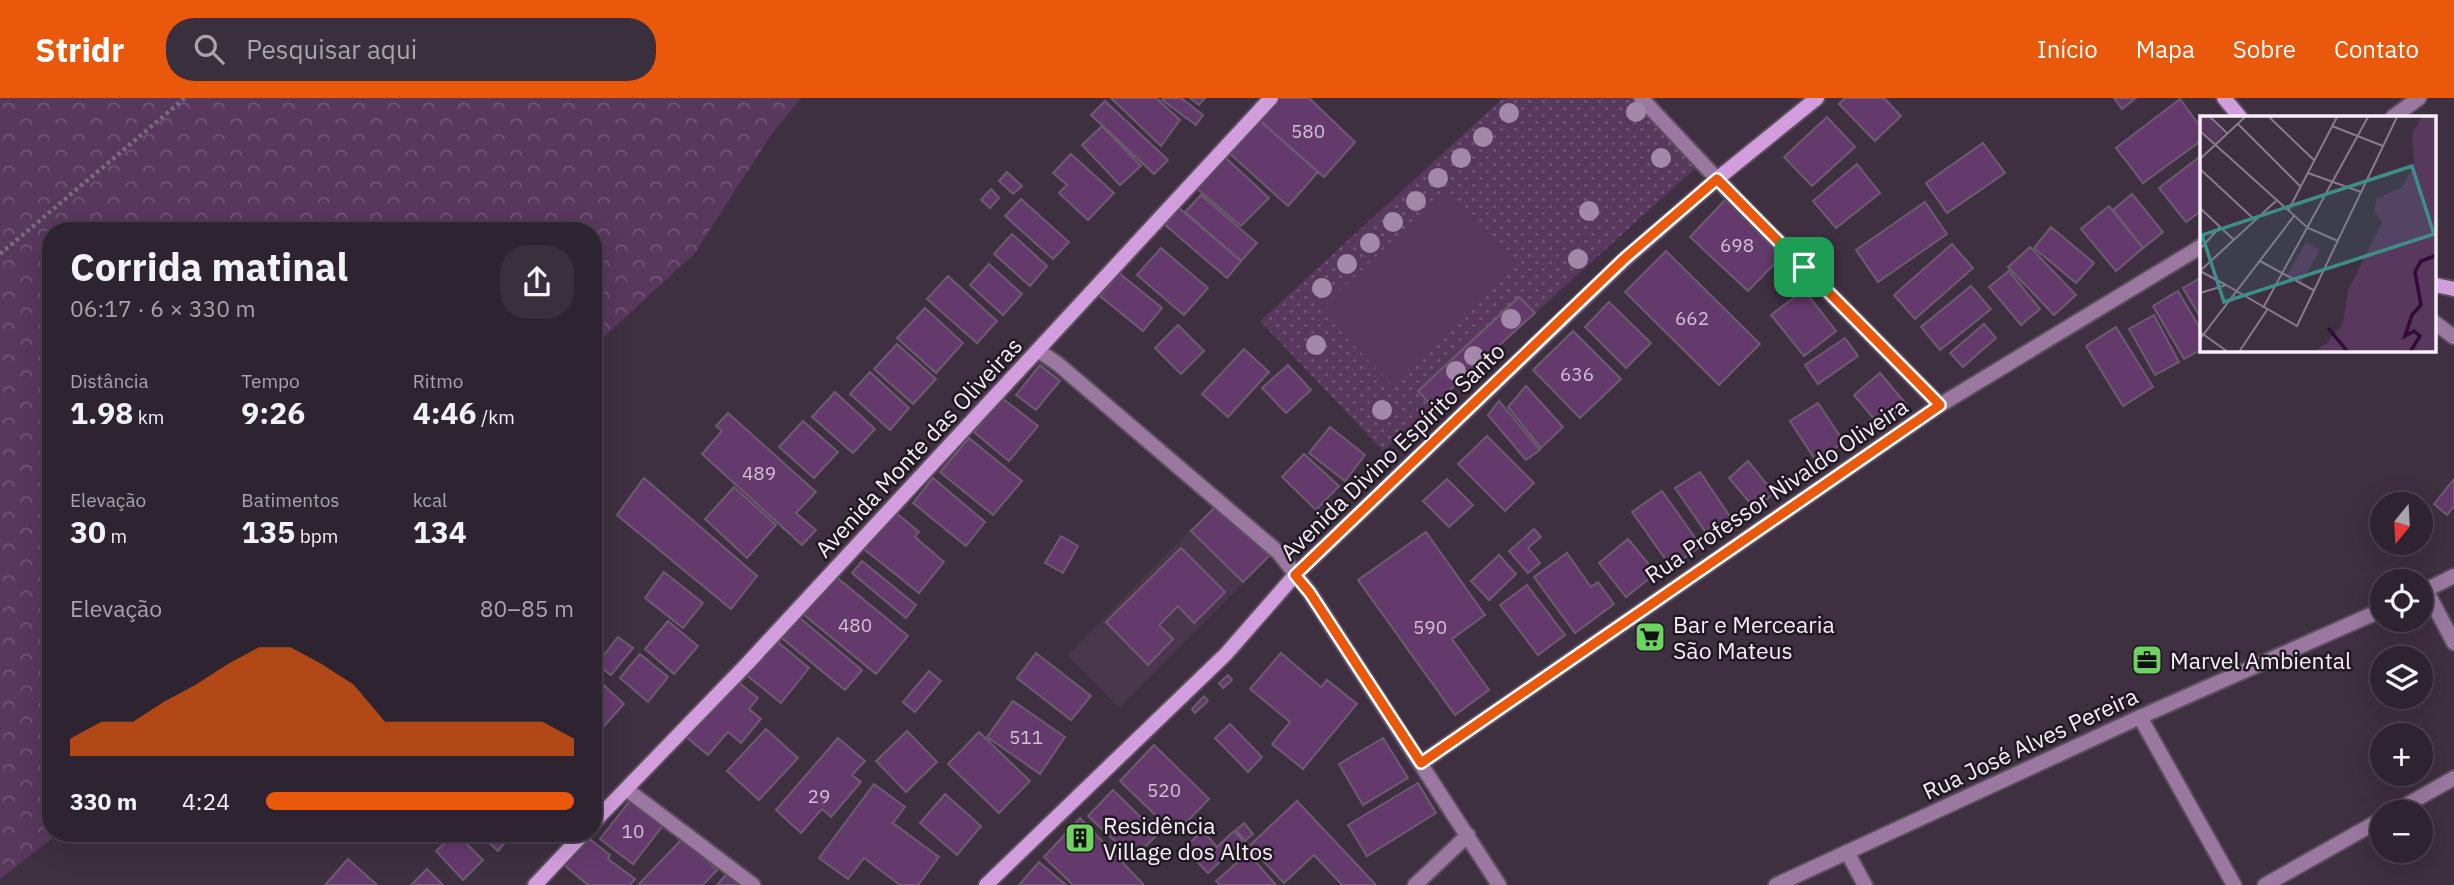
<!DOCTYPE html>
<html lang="pt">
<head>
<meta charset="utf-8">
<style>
  body { margin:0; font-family:"IBM Plex Sans",sans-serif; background:#3a2f3d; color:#f1f3f6; height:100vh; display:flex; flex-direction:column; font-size:26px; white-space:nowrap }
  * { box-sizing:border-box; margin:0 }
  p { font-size:23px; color:#a7a4ab }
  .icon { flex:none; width:38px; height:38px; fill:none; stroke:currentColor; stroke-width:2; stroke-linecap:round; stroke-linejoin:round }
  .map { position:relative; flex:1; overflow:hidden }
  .sheet { position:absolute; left:42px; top:124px; width:560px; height:620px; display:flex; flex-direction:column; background:#2e2331; border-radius:28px; box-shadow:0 7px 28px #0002,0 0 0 2px #49404d }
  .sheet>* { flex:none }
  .needle { width:46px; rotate:198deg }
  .fabs { position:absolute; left:2370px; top:394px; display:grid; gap:14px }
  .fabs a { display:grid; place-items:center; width:63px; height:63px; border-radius:50%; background:#2e2331; box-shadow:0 7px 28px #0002,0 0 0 2px #49404d; font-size:35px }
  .pin { position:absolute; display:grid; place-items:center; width:60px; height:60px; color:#fff; margin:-30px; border-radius:14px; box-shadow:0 4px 10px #0006 }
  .round { display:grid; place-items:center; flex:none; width:74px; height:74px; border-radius:28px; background:#3a2f3d }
  .headline { display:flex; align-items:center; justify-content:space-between; height:119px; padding:0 28px }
  h1 { font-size:38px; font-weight:800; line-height:52px }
  .figures { display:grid; grid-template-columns:repeat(3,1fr); gap:10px; height:119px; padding:7px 28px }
  .figures div { display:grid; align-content:center }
  .figures b { font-size:30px; font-weight:800 }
  .figures small { font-size:19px; font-weight:400 }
  .figures p { font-size:19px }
  .chart { height:196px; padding:14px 28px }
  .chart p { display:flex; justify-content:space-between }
  .chart svg { width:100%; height:126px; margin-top:7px; fill:#ea580c; opacity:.7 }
  ul { padding:0 28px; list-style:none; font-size:23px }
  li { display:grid; grid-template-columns:112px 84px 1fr; align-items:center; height:52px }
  li i { height:18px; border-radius:9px; background:#ea580c }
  header { display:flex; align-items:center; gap:42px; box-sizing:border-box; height:98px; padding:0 35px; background:#ea580c; color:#fff }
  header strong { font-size:33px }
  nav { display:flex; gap:38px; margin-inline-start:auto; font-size:24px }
  .search { width:490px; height:63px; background:#3a2f3d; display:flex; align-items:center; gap:18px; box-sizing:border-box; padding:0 24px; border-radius:28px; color:#a7a4ab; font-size:26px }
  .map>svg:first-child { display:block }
  .built { fill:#4a374e }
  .forest { fill:url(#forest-crowns) }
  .park { fill:url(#park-dots) }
  .pitch { fill:#58385d }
  .building { fill:#64396c; stroke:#6d5c6f; stroke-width:2 }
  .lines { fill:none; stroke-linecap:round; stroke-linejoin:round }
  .street-casing { stroke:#5c4e5f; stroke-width:18 }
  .secondary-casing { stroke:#5c4e5f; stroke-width:18 }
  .path { stroke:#796b7b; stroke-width:4.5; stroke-dasharray:3.5 3.5; stroke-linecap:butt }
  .street { stroke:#9a78a0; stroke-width:14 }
  .secondary { stroke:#d29ddc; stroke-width:14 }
  .tree { fill:#a488a9 }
  .route-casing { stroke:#fff; stroke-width:14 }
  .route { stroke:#ea580c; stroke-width:9 }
  .labels { text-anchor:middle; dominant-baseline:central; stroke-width:5; stroke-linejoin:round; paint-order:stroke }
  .number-label { font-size:19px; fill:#d3c1d6 }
  .street-label { font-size:23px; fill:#f8eefa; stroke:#211a22 }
  .poi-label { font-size:23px; fill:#f8eefa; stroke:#211a22; text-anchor:start }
  .inset-river { fill:none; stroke:#340a3b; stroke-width:3.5 }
  .inset-road { fill:none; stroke:#887b8b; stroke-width:2 }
  .view { fill:#3e8e8a; fill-opacity:0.15; stroke:#3e8e8a; stroke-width:3.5 }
  .inset-edge { fill:none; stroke:#f8eefa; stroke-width:3.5 }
</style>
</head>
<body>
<header>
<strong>Stridr</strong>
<div class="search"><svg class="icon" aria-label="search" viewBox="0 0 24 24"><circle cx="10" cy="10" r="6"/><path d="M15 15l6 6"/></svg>Pesquisar aqui</div>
<nav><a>Início</a><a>Mapa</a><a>Sobre</a><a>Contato</a></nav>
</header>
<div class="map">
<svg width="2454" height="787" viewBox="0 0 2454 787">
  <defs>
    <pattern id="forest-crowns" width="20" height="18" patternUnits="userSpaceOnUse" patternTransform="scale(1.75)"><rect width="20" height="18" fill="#58385d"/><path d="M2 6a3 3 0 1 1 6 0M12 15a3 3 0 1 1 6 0" fill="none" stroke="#715575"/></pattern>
    <pattern id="park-dots" width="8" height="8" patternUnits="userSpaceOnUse" patternTransform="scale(1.75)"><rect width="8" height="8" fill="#58385d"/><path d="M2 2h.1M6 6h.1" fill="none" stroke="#715575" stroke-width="1.8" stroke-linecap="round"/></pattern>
  </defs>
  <rect width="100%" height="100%" fill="#3e2f41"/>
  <!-- built -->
  <polygon class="built" points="1192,430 1245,483 1119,610 1068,557"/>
  <!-- forest -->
  <polygon class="forest" points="0,0 801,0 771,37 695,155 606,237 593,246 593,133 51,133 51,735 59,735 0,781"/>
  <!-- park -->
  <polygon class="park" points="1503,0 1642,0 1701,65 1383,353 1260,223"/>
  <!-- pitch -->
  <polygon class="pitch" points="1445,92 1516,168 1391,286 1320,212"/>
  <!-- building -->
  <g class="building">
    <polygon points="1111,0 1156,0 1180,22 1161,48"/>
    <polygon points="1164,0 1181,0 1203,17 1196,27 1162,2"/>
    <polygon points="1190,0 1205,0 1199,7"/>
    <polygon points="1280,0 1309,0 1355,44 1324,79 1259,22"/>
    <polygon points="1845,0 1884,0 1901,18 1875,43 1839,6"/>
    <polygon points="2114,0 2136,0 2122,11"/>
    <polygon points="2180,1 2202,31 2202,42 2143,85 2116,50"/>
    <polygon points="1105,3 1168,62 1154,76 1091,17"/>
    <polygon points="1827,19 1855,49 1812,88 1784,59"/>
    <polygon points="1259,22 1318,74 1288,108 1229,55"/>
    <polygon points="1102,28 1141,68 1120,87 1082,47"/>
    <polygon points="1983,45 2005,75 1947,115 1926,85"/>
    <polygon points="1071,56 1114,95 1088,122 1059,95 1067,87 1053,75"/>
    <polygon points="2202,57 2202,112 2186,124 2159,90"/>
    <polygon points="1225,59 1269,100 1241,128 1196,90"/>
    <polygon points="1857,66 1880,95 1836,130 1813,103"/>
    <polygon points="1007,74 1022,88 1013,96 999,83"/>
    <polygon points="991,91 999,100 990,110 981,102"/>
    <polygon points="2132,96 2163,134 2143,150 2113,112"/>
    <polygon points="1201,97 1257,145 1241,163 1185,114"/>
    <polygon points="1021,101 1069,144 1053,161 1005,118"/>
    <polygon points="1726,101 1784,156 1748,193 1690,139"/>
    <polygon points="1925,104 1947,136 1878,184 1856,152"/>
    <polygon points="2109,108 2143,150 2116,173 2081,131"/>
    <polygon points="1179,110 1241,163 1227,180 1165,127"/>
    <polygon points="2051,129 2094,165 2076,185 2034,150"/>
    <polygon points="1012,136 1047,168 1030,188 994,156"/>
    <polygon points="1952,146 1973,170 1915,221 1894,197"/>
    <polygon points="2030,149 2076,197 2054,217 2008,169"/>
    <polygon points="1161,150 1208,190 1184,217 1137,177"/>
    <polygon points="1666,153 1760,246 1719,287 1625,194"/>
    <polygon points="989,166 1022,196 1003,217 970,187"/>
    <polygon points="2009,173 2040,211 2021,227 1989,189"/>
    <polygon points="1119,175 1162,210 1143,233 1100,198"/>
    <polygon points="948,178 997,223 977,245 927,201"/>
    <polygon points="2202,179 2202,222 2183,190"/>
    <polygon points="1971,188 1991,211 1940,252 1921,229"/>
    <polygon points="1804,192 1836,233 1804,258 1771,217"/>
    <polygon points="2178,193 2202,234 2202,251 2184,261 2153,208"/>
    <polygon points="1519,199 1535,215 1432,308 1418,293"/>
    <polygon points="1609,204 1651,245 1626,270 1585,229"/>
    <polygon points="925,210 963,245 936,275 897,240"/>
    <polygon points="2154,217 2179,264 2155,277 2129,231"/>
    <polygon points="1984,226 1996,240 1963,269 1950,255"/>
    <polygon points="1178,227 1204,253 1181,276 1155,250"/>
    <polygon points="2116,229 2153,289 2123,308 2086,248"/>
    <polygon points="1573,233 1621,281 1580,320 1533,272"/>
    <polygon points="1845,240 1858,258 1818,286 1805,267"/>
    <polygon points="897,246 936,281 913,306 874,271"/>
    <polygon points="1244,251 1269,274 1228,319 1202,296"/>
    <polygon points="1040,267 1060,283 1036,312 1016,297"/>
    <polygon points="1288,267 1311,292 1286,315 1262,290"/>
    <polygon points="870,274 909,310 890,332 850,296"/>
    <polygon points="1880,275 1906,306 1880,328 1854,297"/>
    <polygon points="1526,288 1563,329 1541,350 1508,309"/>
    <polygon points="835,294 875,331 853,355 812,319"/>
    <polygon points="1002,300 1038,328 1009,363 974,334"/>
    <polygon points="1499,303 1540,352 1526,362 1488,317"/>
    <polygon points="1818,305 1844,344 1816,363 1790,323"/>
    <polygon points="728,315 816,394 796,415 816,432 802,447 702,356 722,333 716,328"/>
    <polygon points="803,323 838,354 814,380 779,349"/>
    <polygon points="1330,329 1365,357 1345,383 1309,355"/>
    <polygon points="1487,338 1534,385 1505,413 1458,366"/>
    <polygon points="969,340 1022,383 993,417 940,374"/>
    <polygon points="1304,356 1339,388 1316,412 1282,379"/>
    <polygon points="1748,363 1774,395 1755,411 1729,380"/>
    <polygon points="1700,374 1735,426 1711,442 1675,390"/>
    <polygon points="644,380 757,478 731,511 617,417"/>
    <polygon points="933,380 985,424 966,448 913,405"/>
    <polygon points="1447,381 1473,407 1449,429 1423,403"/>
    <polygon points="2454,381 2454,408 2447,417 2434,406"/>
    <polygon points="734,389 776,427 747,460 705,421"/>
    <polygon points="1662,393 1701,448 1671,469 1632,414"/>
    <polygon points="1217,407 1269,458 1243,484 1191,433"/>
    <polygon points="895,414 919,434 915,439 944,464 919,495 864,451"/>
    <polygon points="1534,431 1541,439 1528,450 1540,465 1528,475 1509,453"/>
    <polygon points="1426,434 1485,517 1452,541 1489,592 1455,617 1358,482"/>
    <polygon points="1061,438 1078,448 1063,475 1045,465"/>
    <polygon points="1628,441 1656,475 1626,499 1599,465"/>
    <polygon points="1181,450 1225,494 1194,525 1178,508 1159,527 1173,541 1148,567 1106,524"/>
    <polygon points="1567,455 1591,489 1598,484 1614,506 1575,535 1534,479"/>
    <polygon points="1499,457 1516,476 1489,502 1471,483"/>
    <polygon points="862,463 916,507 906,520 852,475"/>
    <polygon points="664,474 703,505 683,530 645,500"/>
    <polygon points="835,478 908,538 876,576 803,516"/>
    <polygon points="1527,487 1565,537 1538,557 1500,507"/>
    <polygon points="794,515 862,572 845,592 777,536"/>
    <polygon points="668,523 698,548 674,576 645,551"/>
    <polygon points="618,539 633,550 611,577 597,566"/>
    <polygon points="773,540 809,570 781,605 744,575"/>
    <polygon points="1036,555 1091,598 1071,622 1017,580"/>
    <polygon points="1281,555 1321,589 1327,582 1357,606 1303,671 1272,646 1290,624 1250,591"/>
    <polygon points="640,556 668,579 648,604 620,580"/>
    <polygon points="929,573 941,583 915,614 903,604"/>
    <polygon points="593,577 624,606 604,628 593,618"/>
    <polygon points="1228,577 1232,582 1223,590 1219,585"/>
    <polygon points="733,580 758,600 749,611 761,621 741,645 728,634 708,657 685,638"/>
    <polygon points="1204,598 1208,603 1195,615 1192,611"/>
    <polygon points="1013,603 1065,639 1040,676 987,639"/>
    <polygon points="1230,626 1262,659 1248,674 1215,640"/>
    <polygon points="766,631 798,660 759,702 727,673"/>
    <polygon points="907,633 937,664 906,694 876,663"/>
    <polygon points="979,634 1030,683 999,715 948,666"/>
    <polygon points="838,640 865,663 852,677 861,684 831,719 822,711 801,735 776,712"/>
    <polygon points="1383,640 1408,680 1363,707 1339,666"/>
    <polygon points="1154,647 1209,701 1175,736 1120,683"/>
    <polygon points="1418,685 1436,715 1367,758 1348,727"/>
    <polygon points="874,686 905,709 893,725 939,759 918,787 900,787 864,760 848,781 819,760"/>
    <polygon points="1113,692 1158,736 1133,760 1088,718"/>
    <polygon points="945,696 981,728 957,757 920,725"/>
    <polygon points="632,700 665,725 633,766 600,741"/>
    <polygon points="1297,703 1376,787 1342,787 1314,757 1284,785 1249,748"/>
    <polygon points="1080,720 1144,787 1073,787 1044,759"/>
    <polygon points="1244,725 1253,736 1245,743 1236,732"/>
    <polygon points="1203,733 1217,749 1234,733 1243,742 1208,775 1184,750"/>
    <polygon points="456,735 483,762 463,782 436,753"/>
    <polygon points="478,735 513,735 498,753"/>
    <polygon points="587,739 610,757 608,761 635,781 630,787 588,787 564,767"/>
    <polygon points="683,740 717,772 703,787 638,787"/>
    <polygon points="1248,755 1276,787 1220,787 1216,783"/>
    <polygon points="348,761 377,787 325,787"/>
    <polygon points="1039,764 1066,787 1019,787"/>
    <polygon points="427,771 443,787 411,787"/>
    <polygon points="729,773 747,787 717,787"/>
  </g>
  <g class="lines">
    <!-- street casing -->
    <g class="street-casing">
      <g id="street">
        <polyline points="1641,0 1735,100 1940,307"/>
        <polyline points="2393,19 2419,0"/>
        <polyline points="2435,225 2454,239"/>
        <polyline points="1039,253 1058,266 1279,455 1310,495 1499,787"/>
        <polyline points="2426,492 2454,545"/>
        <polyline points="2420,495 2454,478"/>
        <polyline points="2140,619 2234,787"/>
        <polyline points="1421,665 1940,307 2202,148"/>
        <polyline points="626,691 753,787"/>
        <polyline points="2394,714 2454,680"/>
        <polyline points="1847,754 1865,787"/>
        <polyline points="1415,787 1468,737"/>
        <polyline points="1776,787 2140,619 2382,512"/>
        <polyline points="2265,787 2382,721"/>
      </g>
    </g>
    <!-- secondary casing -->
    <g class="secondary-casing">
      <g id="secondary">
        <polyline points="2224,0 2240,19"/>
        <polyline points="2435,187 2454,191"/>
        <polyline points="593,725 747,566 1271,0"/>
        <polyline points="535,787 584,735"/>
        <polyline points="986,787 1226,556 1295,477 1625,161 1717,81 1817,0"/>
      </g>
    </g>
    <!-- path -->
    <polyline class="path" points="0,156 185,0"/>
    <!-- street -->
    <use href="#street" class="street"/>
    <!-- secondary -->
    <use href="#secondary" class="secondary"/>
  </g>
  <!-- trees -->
  <g class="tree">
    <circle cx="1636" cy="14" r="10"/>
    <circle cx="1509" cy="15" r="10"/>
    <circle cx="1483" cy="39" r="10"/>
    <circle cx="1461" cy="60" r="10"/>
    <circle cx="1661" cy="60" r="10"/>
    <circle cx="1438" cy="80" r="10"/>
    <circle cx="1416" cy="103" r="10"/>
    <circle cx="1589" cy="113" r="10"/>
    <circle cx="1393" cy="124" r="10"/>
    <circle cx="1370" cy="145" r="10"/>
    <circle cx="1578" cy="161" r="10"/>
    <circle cx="1347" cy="166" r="10"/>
    <circle cx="1322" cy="190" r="10"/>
    <circle cx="1511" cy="221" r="10"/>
    <circle cx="1316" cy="247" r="10"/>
    <circle cx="1474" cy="258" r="10"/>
    <circle cx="1456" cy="273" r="10"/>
    <circle cx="1382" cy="312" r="10"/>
  </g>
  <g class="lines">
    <!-- route casing -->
    <g class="route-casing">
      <polygon id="route" points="1717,81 1940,307 1421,665 1310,495 1295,477 1625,160"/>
    </g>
    <!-- route -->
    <use href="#route" class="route"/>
  </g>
  <!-- icons -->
  <defs>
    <g id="supermarket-square" transform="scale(1.575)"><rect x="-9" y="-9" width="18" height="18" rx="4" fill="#6ed360" stroke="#211a22"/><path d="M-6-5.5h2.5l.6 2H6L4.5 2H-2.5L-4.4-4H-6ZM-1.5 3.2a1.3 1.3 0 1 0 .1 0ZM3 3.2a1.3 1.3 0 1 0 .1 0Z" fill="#111"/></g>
    <g id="office-square" transform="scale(1.575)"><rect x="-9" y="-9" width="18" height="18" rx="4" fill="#6ed360" stroke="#211a22"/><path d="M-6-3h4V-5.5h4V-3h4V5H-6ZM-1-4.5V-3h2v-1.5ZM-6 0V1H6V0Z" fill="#111"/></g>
    <g id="building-square" transform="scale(1.575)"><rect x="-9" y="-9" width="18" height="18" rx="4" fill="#6ed360" stroke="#211a22"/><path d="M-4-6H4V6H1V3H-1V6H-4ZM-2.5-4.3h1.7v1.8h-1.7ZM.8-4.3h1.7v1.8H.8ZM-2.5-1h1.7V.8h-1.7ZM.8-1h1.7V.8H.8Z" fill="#111"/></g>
  </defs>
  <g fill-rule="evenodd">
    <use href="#supermarket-square" x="1650" y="539"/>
    <use href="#office-square" x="2147" y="562"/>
    <use href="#building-square" x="1080" y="740"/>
  </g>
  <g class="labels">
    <!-- number labels -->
    <g class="number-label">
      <text x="1308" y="33">580</text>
      <text x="1737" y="147">698</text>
      <text x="1692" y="220">662</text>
      <text x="1577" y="276">636</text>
      <text x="759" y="375">489</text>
      <text x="855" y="527">480</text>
      <text x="1430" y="529">590</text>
      <text x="1026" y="639">511</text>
      <text x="1164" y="692">520</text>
      <text x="819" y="698">29</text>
      <text x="633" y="733">10</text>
    </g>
    <!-- street labels -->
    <g class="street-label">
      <text transform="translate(918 349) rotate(-47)">Avenida Monte das Oliveiras</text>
      <text transform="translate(1392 353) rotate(-44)">Avenida Divino Espírito Santo</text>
      <text transform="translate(1776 392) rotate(-34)">Rua Professor Nivaldo Oliveira</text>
      <text transform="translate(2030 645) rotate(-25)">Rua José Alves Pereira</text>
    </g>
    <!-- poi labels -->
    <g class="poi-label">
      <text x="1673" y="526">Bar e Mercearia<tspan x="1673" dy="26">São Mateus</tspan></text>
      <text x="2170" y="562">Marvel Ambiental</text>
      <text x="1103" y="727">Residência<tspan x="1103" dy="26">Village dos Altos</tspan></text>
    </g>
  </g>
  <!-- overview -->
  <g transform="translate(2200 18)">
    <rect width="236" height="236" fill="#3e2f41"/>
    <path d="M 222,1 L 236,1 L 236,236 L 113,236 L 128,226 L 143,207 L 148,174 L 182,106 L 174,96 L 176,83 L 202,71 L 214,48 L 212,17 Z" fill="#58385d"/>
    <path d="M 0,1 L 8,1 L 24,17 L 15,27 L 0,12 ZM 106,126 L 120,134 L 101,167 L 87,159 Z" fill="#58385d"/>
    <path class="inset-river" d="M 128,212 L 148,236M 210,236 L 220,220 L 214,215 L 205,220 L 212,199 L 221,189 L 215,156 L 221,145 L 237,139"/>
    <path class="inset-road" d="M 10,1 L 28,18M 69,1 L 115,45M 38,8 L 101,71M 132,10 L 183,30M 0,15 L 108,112 L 138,125M 0,43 L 45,1M 0,53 L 55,104M 108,57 L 161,76M 0,92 L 34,124M 88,95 L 137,1M 1,132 L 20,111M 60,145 L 115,175M 0,155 L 76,85M 0,155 L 26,169M 0,177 L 26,169 L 97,210 L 197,1M 63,192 L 168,1M 0,216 L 28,236M 0,223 L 94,100M 39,236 L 67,194"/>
    <path class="view" d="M 212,50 L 234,118 L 24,186 L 2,119 Z"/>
    <rect width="236" height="236" class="inset-edge"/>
  </g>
</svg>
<div class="fabs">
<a><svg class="needle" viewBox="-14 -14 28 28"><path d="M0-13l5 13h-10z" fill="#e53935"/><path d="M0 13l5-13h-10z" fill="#a7a4ab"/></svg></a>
<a><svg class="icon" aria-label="locate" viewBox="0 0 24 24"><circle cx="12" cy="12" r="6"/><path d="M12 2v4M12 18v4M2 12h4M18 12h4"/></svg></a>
<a><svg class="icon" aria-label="layers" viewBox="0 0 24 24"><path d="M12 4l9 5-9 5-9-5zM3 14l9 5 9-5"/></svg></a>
<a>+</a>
<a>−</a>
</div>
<div class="pin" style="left:1804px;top:169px;background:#1e9e55"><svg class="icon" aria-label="arrive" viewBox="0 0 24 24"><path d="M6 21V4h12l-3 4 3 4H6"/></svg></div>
<section class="sheet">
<div class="headline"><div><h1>Corrida matinal</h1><p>06:17 · 6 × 330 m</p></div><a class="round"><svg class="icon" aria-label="share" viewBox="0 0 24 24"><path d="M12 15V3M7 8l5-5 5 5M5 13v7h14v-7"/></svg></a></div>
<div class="figures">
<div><p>Distância</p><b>1.98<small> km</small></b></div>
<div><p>Tempo</p><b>9:26</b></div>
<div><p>Ritmo</p><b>4:46<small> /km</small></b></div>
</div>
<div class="figures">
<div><p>Elevação</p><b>30<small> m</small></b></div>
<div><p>Batimentos</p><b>135<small> bpm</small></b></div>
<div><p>kcal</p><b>134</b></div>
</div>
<div class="chart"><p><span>Elevação</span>80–85 m</p>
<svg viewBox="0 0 160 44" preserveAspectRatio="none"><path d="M0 44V38L10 32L20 32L30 25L40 19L50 12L60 6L70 6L80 12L90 19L100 32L110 32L120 32L130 32L140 32L150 32L160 38V44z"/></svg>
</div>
<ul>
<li><b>330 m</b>4:24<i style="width:100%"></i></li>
</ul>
</section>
</div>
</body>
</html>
